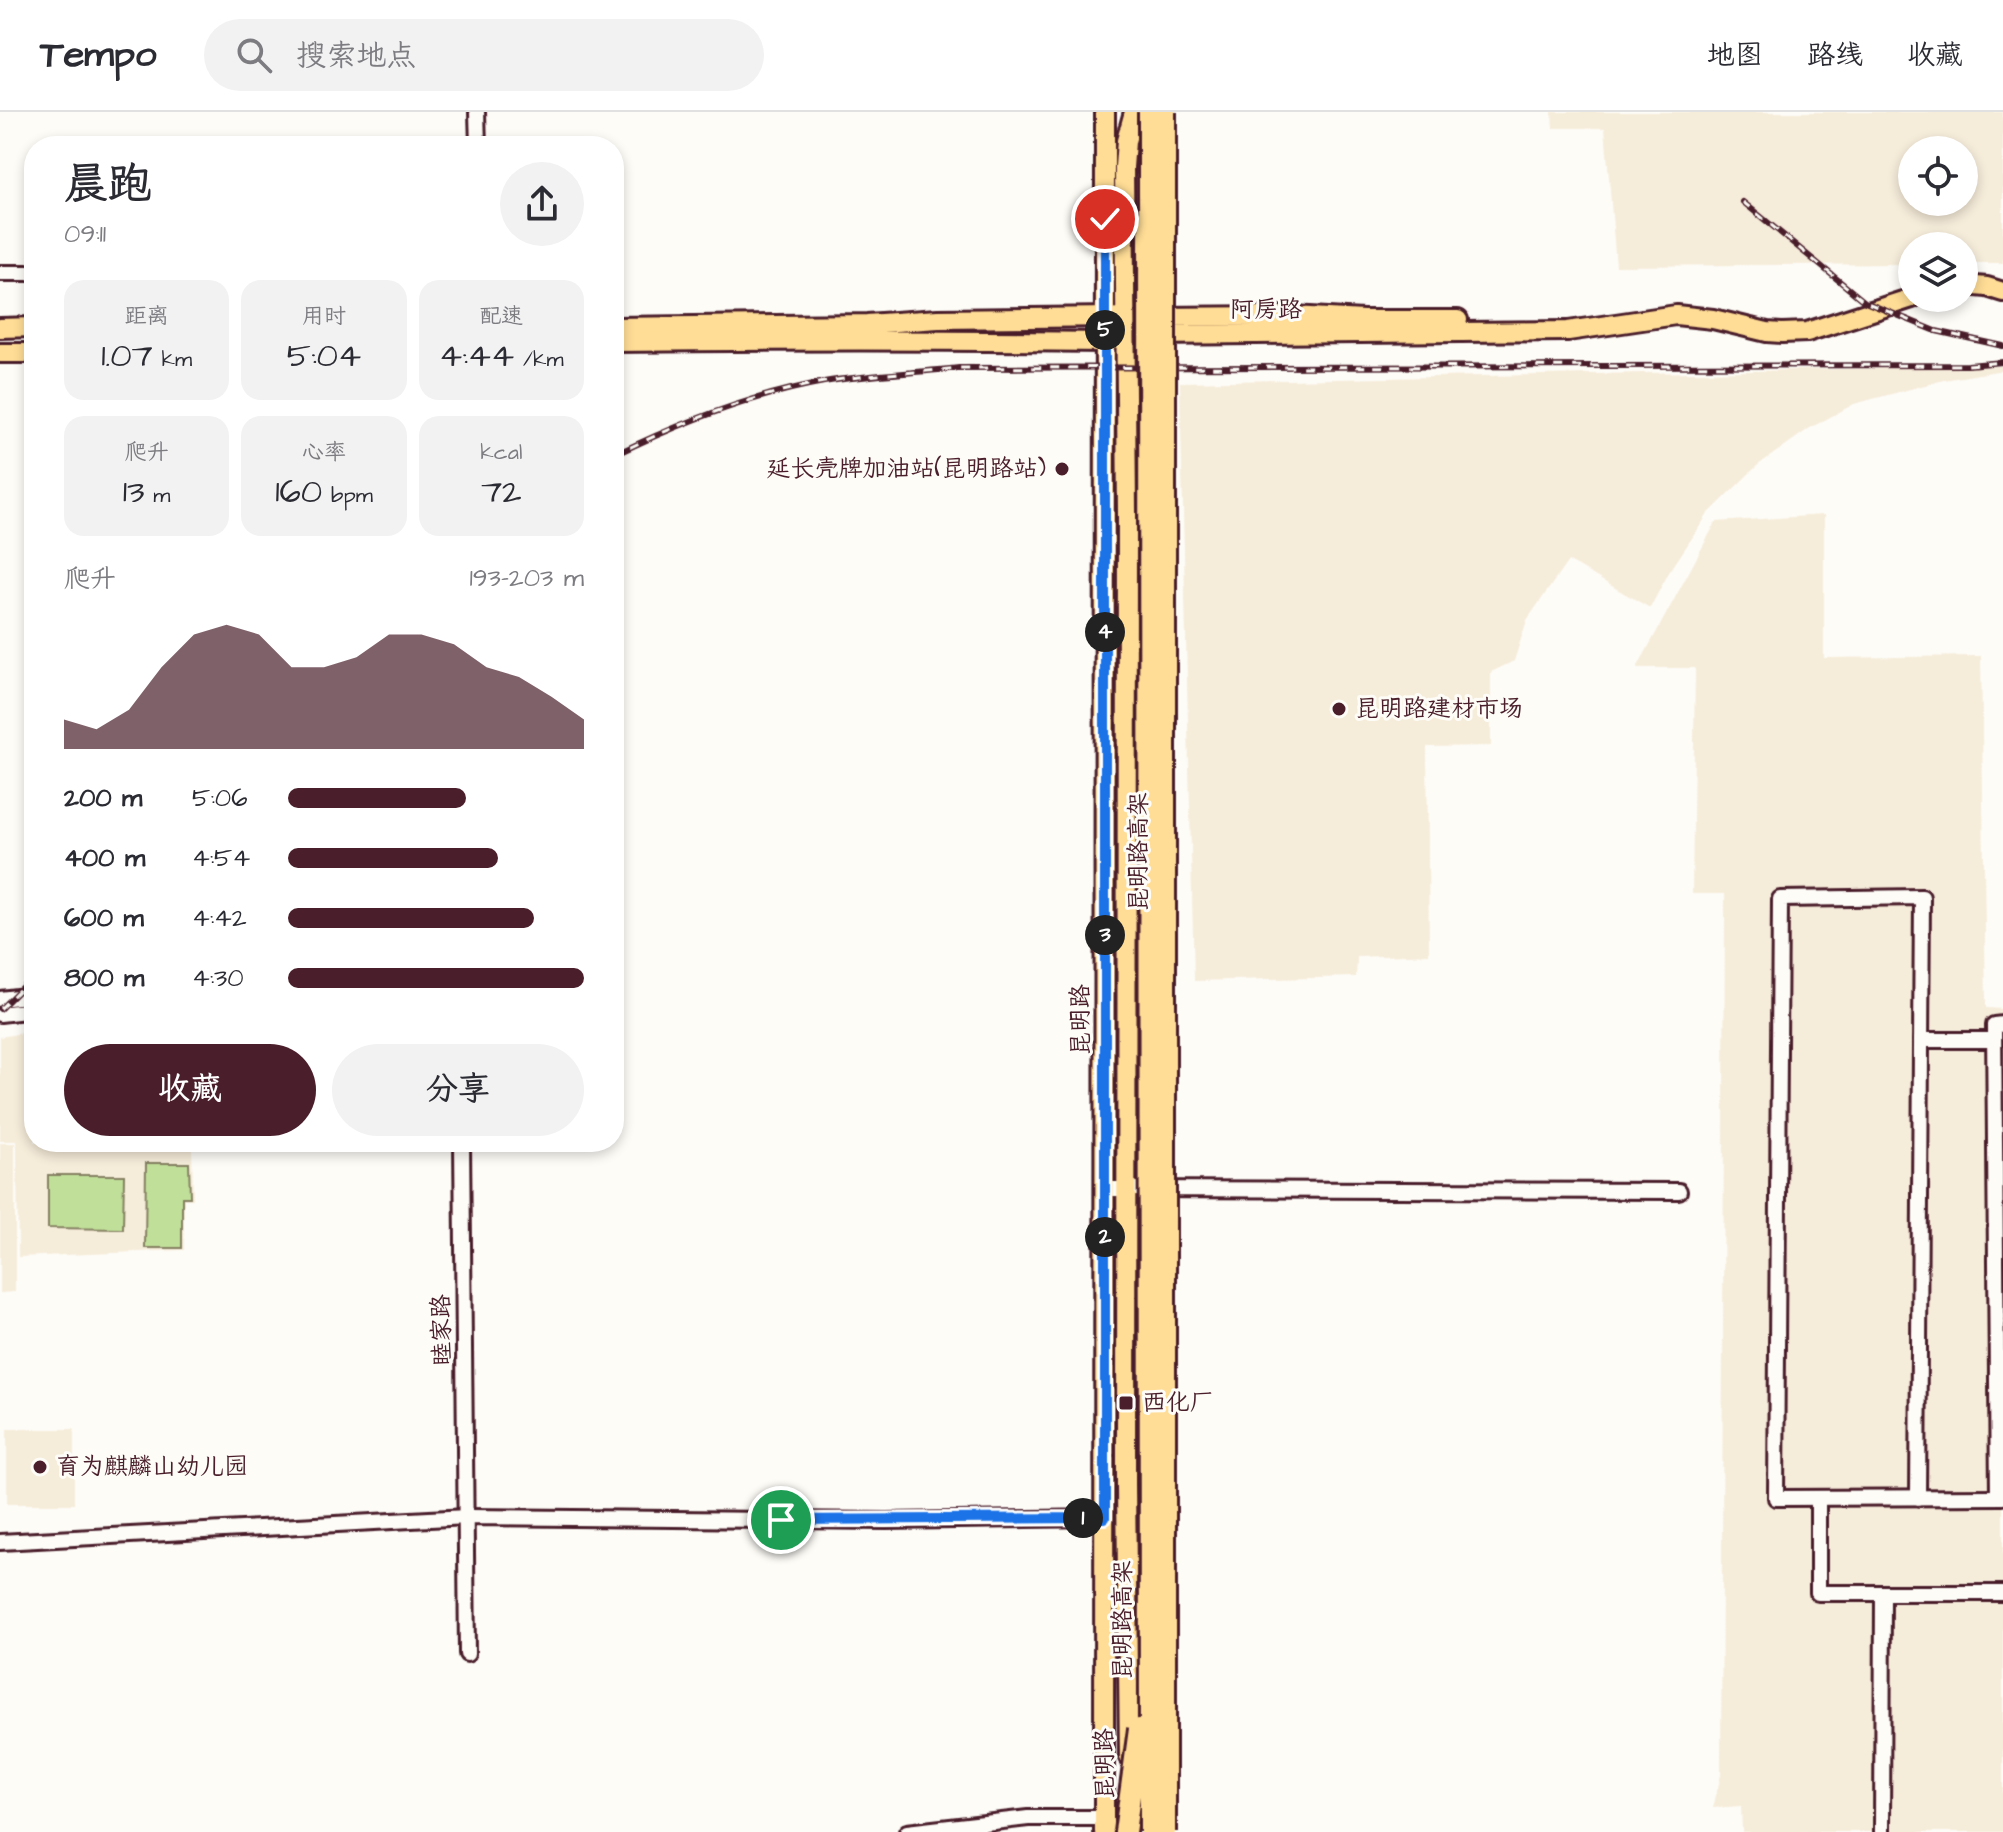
<!DOCTYPE html>
<html lang="zh">
<head>
<meta charset="utf-8">
<style>
  body { margin:0; font-family:"Architects Daughter","LXGW WenKai TC",sans-serif; background:#f2f2f3; color:#2b2b33; height:100vh; display:flex; flex-direction:column; font-size:30px; white-space:nowrap }
  * { box-sizing:border-box; margin:0 }
  p { font-size:26px; color:#7c7c81 }
  .icon { flex:none; width:44px; height:44px; fill:none; stroke:currentColor; stroke-width:2; stroke-linecap:round; stroke-linejoin:round }
  .map { position:relative; flex:1; overflow:hidden }
  .details { position:absolute; left:24px; top:24px; width:600px; height:1016px; display:flex; flex-direction:column; background:#fff; border-radius:32px; box-shadow:0 4px 12px #0003 }
  .details>* { flex:none }
  .tools { position:absolute; left:1898px; top:24px; display:grid; gap:16px }
  .tools a { display:grid; place-items:center; width:80px; height:80px; border-radius:50%; background:#fff; box-shadow:0 4px 12px #0003; font-size:40px }
  .pin { position:absolute; display:grid; place-items:center; width:68px; height:68px; color:#fff; margin:-34px; border:4px solid #fff; border-radius:50%; box-shadow:0 2px 8px #0007 }
  .km { position:absolute; width:40px; height:40px; margin:-20px; border-radius:50%; background:#222; color:#fff; font-size:22px; line-height:40px; text-align:center }
  .round { display:grid; place-items:center; flex:none; width:84px; height:84px; border-radius:42px; background:#f2f2f3 }
  .headline { display:flex; align-items:center; justify-content:space-between; height:136px; padding:0 40px }
  h1 { font-size:44px; font-weight:600; line-height:60px }
  .figures { display:grid; grid-template-columns:repeat(3,1fr); gap:12px; height:136px; padding:8px 40px }
  .figures div { display:grid; align-content:center; border-radius:20px; background:#f2f2f3; text-align:center }
  .figures b { font-size:34px; font-weight:600 }
  .figures small { font-size:22px; font-weight:400 }
  .figures p { font-size:22px }
  .chart { height:224px; padding:16px 40px }
  .chart p { display:flex; justify-content:space-between }
  .chart svg { width:100%; height:144px; margin-top:8px; fill:#4a1f2b; opacity:.7 }
  .cta { display:flex; gap:16px; margin-top:auto; padding:16px 40px }
  .cta a { flex:1; height:92px; border-radius:48px; background:#4a1f2b; color:#fff; font-size:32px; font-weight:600; line-height:92px; text-align:center }
  .cta a+a { background:#f2f2f3; color:#2b2b33 }
  ul { padding:0 40px; list-style:none; font-size:26px }
  li { display:grid; grid-template-columns:128px 96px 1fr; align-items:center; height:60px }
  li i { height:20px; border-radius:10px; background:#4a1f2b }
  header { display:flex; align-items:center; gap:48px; box-sizing:border-box; height:112px; padding:0 40px; background:#fff; border-bottom:2px solid #e1e1e2 }
  header strong { font-size:38px }
  nav { display:flex; gap:44px; margin-inline-start:auto; font-size:28px }
  .search { width:560px; height:72px; background:#f2f2f3; display:flex; align-items:center; gap:20px; box-sizing:border-box; padding:0 28px; border-radius:44px; color:#7c7c81; font-size:30px }
  .map>svg:first-child { display:block }
  .built { fill:#f6ecda; fill-rule:evenodd }
  .green { fill:#c0e099; stroke:#858062; stroke-width:2 }
  .lines { fill:none; stroke-linecap:round; stroke-linejoin:round }
  .minor-casing { stroke:#4a1f2b; stroke-width:20 }
  .major-casing { stroke:#4a1f2b; stroke-width:24 }
  .minor { stroke:#fdfcf7; stroke-width:14 }
  .major { stroke:#ffdd96; stroke-width:18 }
  .rail-casing { stroke:#4a1f2b; stroke-width:6 }
  .rail { stroke:#fdfcf7; stroke-width:3; stroke-dasharray:9; stroke-linecap:butt }
  .highway-bridge-casing { stroke:#4a1f2b; stroke-width:26; stroke-linecap:butt }
  .highway-bridge { stroke:#ffdd96; stroke-width:20 }
  .route-casing { stroke:#fff; stroke-width:16 }
  .route { stroke:#1a73e8; stroke-width:10 }
  .poi-dot { fill:#4a1f2b; stroke:#fdfcf7; stroke-width:3 }
  .labels { text-anchor:middle; dominant-baseline:central; stroke-width:6; stroke-linejoin:round; paint-order:stroke }
  .street-label { font-size:24px; fill:#4a1f2b; stroke:#fdfcf7 }
  .poi-label { font-size:24px; fill:#4a1f2b; stroke:#fdfcf7; text-anchor:start }
</style>
</head>
<body>
<header>
<strong>Tempo</strong>
<div class="search"><svg class="icon" aria-label="search" viewBox="0 0 24 24"><circle cx="10" cy="10" r="6"/><path d="M15 15l6 6"/></svg>搜索地点</div>
<nav><a>地图</a><a>路线</a><a>收藏</a></nav>
</header>
<div class="map">
<svg width="2003" height="1720" viewBox="0 0 2003 1720">
  <rect width="100%" height="100%" fill="#fdfcf7"/>
  <filter id="ink" filterUnits="userSpaceOnUse"><feTurbulence type="fractalNoise" baseFrequency=".0125" numOctaves="2"/><feDisplacementMap in="SourceGraphic" scale="16" xChannelSelector="R" yChannelSelector="G"/><feConvolveMatrix kernelMatrix="1 2 1 2 8 2 1 2 1" color-interpolation-filters="sRGB"/></filter>
  <g filter="url(#ink)">
    <!-- built -->
    <g class="built">
      <path d="M 1552,0 L 2003,0 L 2003,151 L 1964,151 L 1964,134 L 1912,134 L 1912,152 L 1616,154 L 1605,16 L 1553,16 ZM 1964,38 L 1964,90 L 1912,90 L 1912,38 Z"/>
      <polygon points="2003,254 2003,258 1944,268 1854,292 1810,316 1758,353 1708,402 1668,462 1650,496 1568,449 1527,508 1514,549 1491,560 1491,634 1427,635 1429,842 1357,845 1356,865 1194,869 1180,270"/>
      <polygon points="1824,403 1824,546 1981,544 1986,896 2003,897 2003,1720 1742,1720 1741,1694 1713,1696 1721,1663 1725,782 1692,782 1695,556 1637,556 1716,410"/>
      <polygon points="34,919 34,1030 192,1030 193,1087 184,1087 184,1138 18,1145 17,1029 0,1029 0,925"/>
      <polygon points="0,1031 15,1031 15,1180 0,1181"/>
      <rect x="7" y="1317" width="67" height="75"/>
    </g>
    <!-- green -->
    <g class="green">
      <polygon points="146,1051 189,1051 190,1085 182,1085 182,1136 145,1136"/>
      <polygon points="48,1063 124,1063 123,1117 48,1116"/>
    </g>
    <g class="lines">
      <!-- minor casing -->
      <g class="minor-casing">
        <g id="minor">
          <polyline points="477,0 478,34"/>
          <polyline points="0,161 34,161"/>
          <polyline points="0,887 34,883"/>
          <polyline points="0,902 34,898"/>
          <polyline points="1921,928 1994,928"/>
          <polyline points="462,1030 467,1542"/>
          <polyline points="1105,1077 1679,1079"/>
          <polyline points="1998,1385 1994,913 2003,912"/>
          <polyline points="1818,1386 1818,1481 2003,1481"/>
          <polyline points="1918,1386 1922,785 1780,787 1776,1386 2003,1385"/>
          <polyline points="0,1430 467,1405 886,1409 1106,1406"/>
          <polyline points="907,1720 1028,1706 1104,1706"/>
          <polyline points="1882,1720 1883,1481"/>
        </g>
      </g>
      <!-- major casing -->
      <g class="major-casing">
        <g id="major">
          <polyline points="1964,173 1987,175 2003,180"/>
          <polyline points="1152,205 1293,204 1363,208 1458,208"/>
          <polyline points="614,215 867,212 938,207 1114,205"/>
          <polyline points="0,216 34,215"/>
          <polyline points="1151,223 1568,219 1676,203 1713,207 1767,220 1782,221 1807,220 1912,186"/>
          <path d="M 614,230 C 778,228 942,228 1106,230 L 1114,227"/>
          <polyline points="0,241 34,241"/>
          <polyline points="1129,1645 1126,1373 1127,400 1124,55 1126,29 1134,0"/>
          <polyline points="1104,1720 1105,0"/>
        </g>
      </g>
      <!-- minor -->
      <use href="#minor" class="minor"/>
      <!-- major -->
      <use href="#major" class="major"/>
      <!-- rail casing -->
      <g class="rail-casing">
        <g id="rail">
          <polyline points="1743,90 1865,190 1936,219 2003,234"/>
          <path d="M 614,343 C 680,311 751,283 824,270 C 868,262 914,261 959,256 L 1968,253 L 2003,250"/>
          <polyline points="0,897 34,863"/>
        </g>
      </g>
      <!-- rail -->
      <use href="#rail" class="rail"/>
      <!-- highway-bridge casing -->
      <g class="highway-bridge-casing">
        <g id="highway-bridge">
          <polyline points="1149,0 1150,1720"/>
          <polyline points="1125,1720 1139,1617"/>
          <polyline points="1165,1720 1165,0"/>
        </g>
      </g>
      <!-- highway-bridge -->
      <use href="#highway-bridge" class="highway-bridge"/>
    </g>
  </g>
  <g class="lines" filter="url(#ink)">
    <!-- route casing -->
    <g class="route-casing">
      <polyline id="route" points="781,1408 1105,1406 1105,107"/>
    </g>
    <!-- route -->
    <use href="#route" class="route"/>
  </g>
  <!-- markers -->
  <g class="poi-dot">
    <circle cx="1062" cy="357" r="8"/>
    <circle cx="1339" cy="597" r="8"/>
    <rect x="1118" y="1283" width="16" height="16" rx="4"/>
    <circle cx="40" cy="1355" r="8"/>
  </g>
  <g class="labels">
    <!-- street labels -->
    <g class="street-label">
      <text x="1266" y="198">阿房路</text>
      <text transform="translate(1139 740) rotate(-90)">昆明路高架</text>
      <text transform="translate(1081 908) rotate(-90)">昆明路</text>
      <text transform="translate(442 1218) rotate(-91)">睦家路</text>
      <text transform="translate(1123 1508) rotate(-90)">昆明路高架</text>
      <text transform="translate(1105 1652) rotate(-91)">昆明路</text>
    </g>
    <!-- poi labels -->
    <g class="poi-label">
      <text x="1046" y="357" text-anchor="end">延长壳牌加油站(昆明路站)</text>
      <text x="1355" y="597">昆明路建材市场</text>
      <text x="1142" y="1291">西化厂</text>
      <text x="56" y="1355">育为麒麟山幼儿园</text>
    </g>
  </g>
</svg>
<div class="tools">
<a><svg class="icon" aria-label="locate" viewBox="0 0 24 24"><circle cx="12" cy="12" r="6"/><path d="M12 2v4M12 18v4M2 12h4M18 12h4"/></svg></a>
<a><svg class="icon" aria-label="layers" viewBox="0 0 24 24"><path d="M12 4l9 5-9 5-9-5zM3 14l9 5 9-5"/></svg></a>
</div>
<div class="pin" style="left:781px;top:1408px;background:#1e9e55"><svg class="icon" aria-label="arrive" viewBox="0 0 24 24"><path d="M6 21V4h12l-3 4 3 4H6"/></svg></div>
<div class="pin" style="left:1105px;top:107px;background:#d93025"><svg class="icon" aria-label="check" viewBox="0 0 24 24"><path d="M5 12l5 5 9-10"/></svg></div>
<b class="km" style="left:1083px;top:1406px">1</b>
<b class="km" style="left:1105px;top:1125px">2</b>
<b class="km" style="left:1105px;top:823px">3</b>
<b class="km" style="left:1105px;top:520px">4</b>
<b class="km" style="left:1105px;top:218px">5</b>
<section class="details">
<div class="headline"><div><h1>晨跑</h1><p>09:11</p></div><a class="round"><svg class="icon" aria-label="share" viewBox="0 0 24 24"><path d="M12 15V3M7 8l5-5 5 5M5 13v7h14v-7"/></svg></a></div>
<div class="figures">
<div><p>距离</p><b>1.07<small> km</small></b></div>
<div><p>用时</p><b>5:04</b></div>
<div><p>配速</p><b>4:44<small> /km</small></b></div>
</div>
<div class="figures">
<div><p>爬升</p><b>13<small> m</small></b></div>
<div><p>心率</p><b>160<small> bpm</small></b></div>
<div><p>kcal</p><b>72</b></div>
</div>
<div class="chart"><p><span>爬升</span>193–203 m</p>
<svg viewBox="0 0 160 44" preserveAspectRatio="none"><path d="M0 44V35L10 38L20 32L30 19L40 9L50 6L60 9L70 19L80 19L90 16L100 9L110 9L120 12L130 19L140 22L150 28L160 35V44z"/></svg>
</div>
<ul>
<li><b>200 m</b>5:06<i style="width:60%"></i></li>
<li><b>400 m</b>4:54<i style="width:71%"></i></li>
<li><b>600 m</b>4:42<i style="width:83%"></i></li>
<li><b>800 m</b>4:30<i style="width:100%"></i></li>
</ul>
<div class="cta"><a>收藏</a><a>分享</a></div>
</section>
</div>
</body>
</html>
